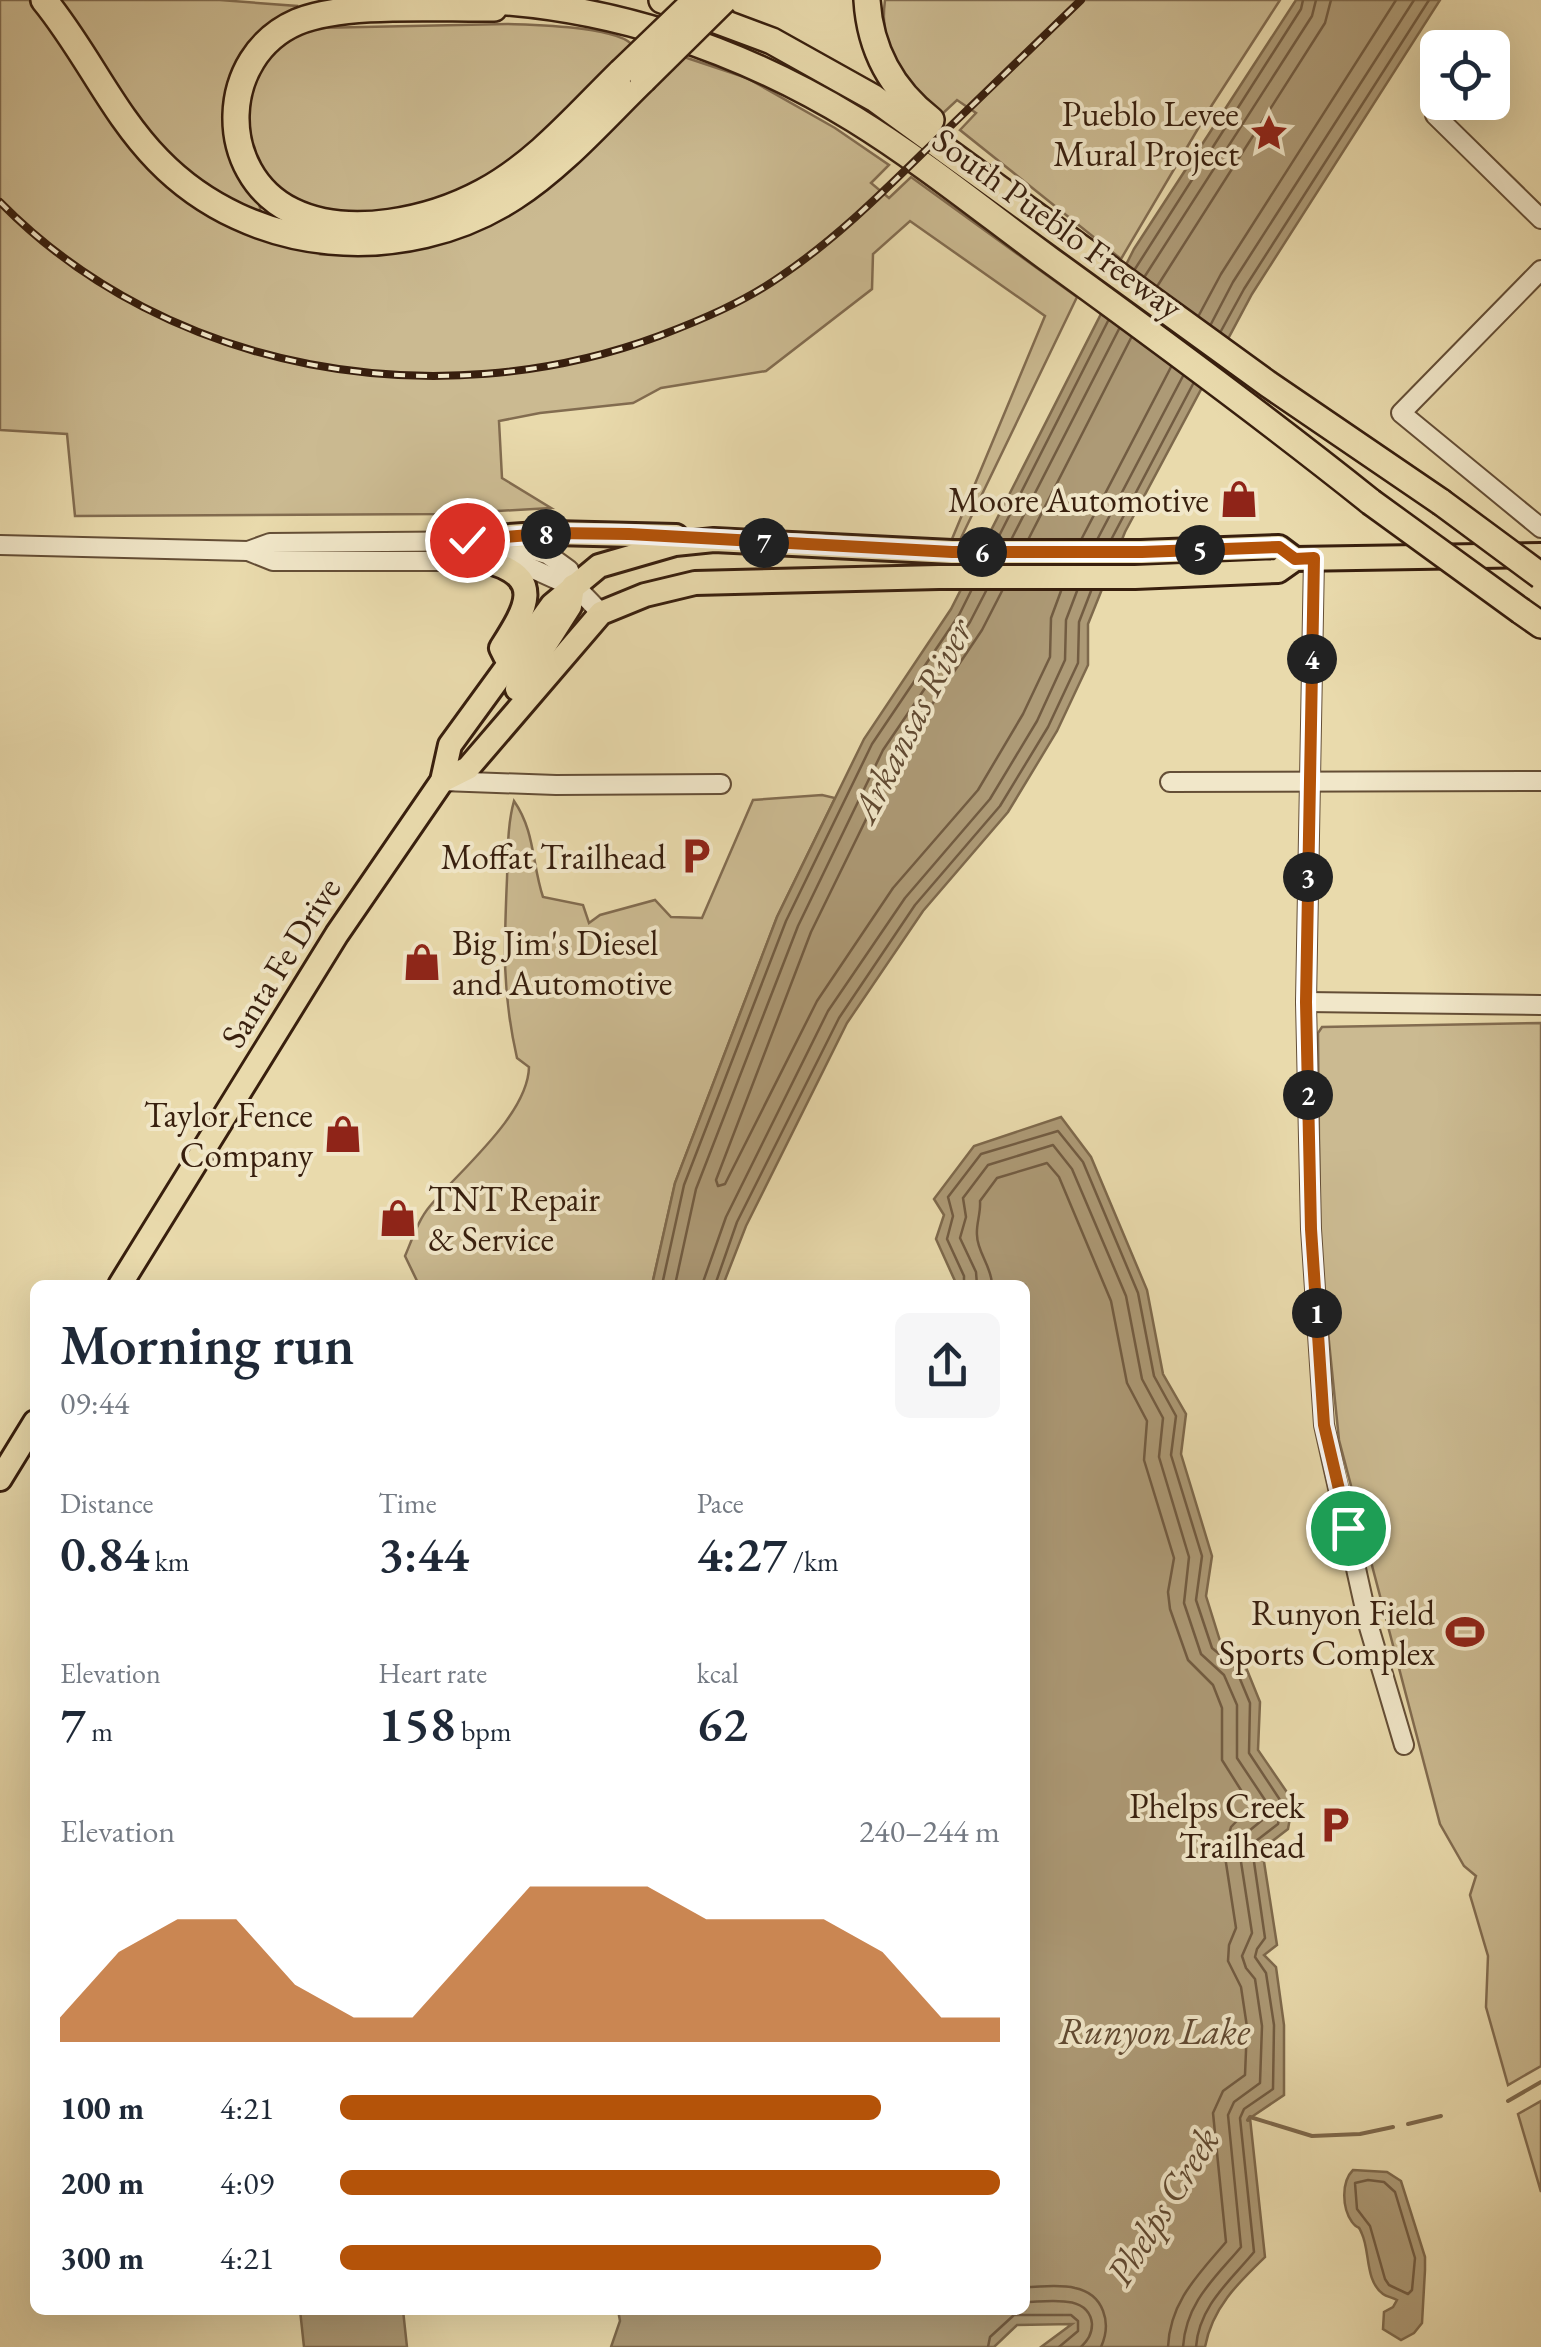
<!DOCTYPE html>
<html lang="en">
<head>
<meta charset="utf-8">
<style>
  body { margin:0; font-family:"EB Garamond",serif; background:#f6f6f7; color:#1f2937; height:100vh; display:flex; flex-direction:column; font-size:38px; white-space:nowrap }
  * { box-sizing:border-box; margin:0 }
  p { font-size:32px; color:#747a83 }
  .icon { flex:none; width:55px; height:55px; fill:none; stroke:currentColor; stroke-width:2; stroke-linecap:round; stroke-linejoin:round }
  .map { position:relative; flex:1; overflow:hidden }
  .details { position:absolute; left:30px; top:1280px; width:1000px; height:1035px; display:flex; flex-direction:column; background:#fff; border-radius:15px; box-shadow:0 10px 40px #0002 }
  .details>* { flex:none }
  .buttons { position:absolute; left:1420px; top:30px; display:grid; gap:20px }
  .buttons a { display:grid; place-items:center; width:90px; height:90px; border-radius:15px; background:#fff; box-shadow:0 10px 40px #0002; font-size:50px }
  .pin { position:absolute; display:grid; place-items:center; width:85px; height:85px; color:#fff; margin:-42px; border:5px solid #fff; border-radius:50%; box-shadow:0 2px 10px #0007 }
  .km { position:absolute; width:50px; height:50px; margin:-25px; border-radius:50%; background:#222; color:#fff; font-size:28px; line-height:50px; text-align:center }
  .round { display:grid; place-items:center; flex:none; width:105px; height:105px; border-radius:15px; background:#f6f6f7 }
  .headline { display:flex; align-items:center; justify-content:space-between; height:170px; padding:0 30px }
  h1 { font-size:55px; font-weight:600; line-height:75px }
  .metrics { display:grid; grid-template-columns:repeat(3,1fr); gap:15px; height:170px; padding:10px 30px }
  .metrics div { display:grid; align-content:center }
  .metrics b { font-size:50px; font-weight:600 }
  .metrics small { font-size:28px; font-weight:400 }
  .metrics p { font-size:28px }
  .chart { height:280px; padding:20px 30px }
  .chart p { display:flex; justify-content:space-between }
  .chart svg { width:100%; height:180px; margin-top:10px; fill:#b45309; opacity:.7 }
  ul { padding:0 30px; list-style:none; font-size:32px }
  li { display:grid; grid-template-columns:160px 120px 1fr; align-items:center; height:75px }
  li i { height:25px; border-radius:12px; background:#b45309 }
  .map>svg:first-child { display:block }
  .green { fill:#cbba91; stroke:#826c50; stroke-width:2.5 }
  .water { fill:#ad9a76; stroke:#7e694c; stroke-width:2.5 }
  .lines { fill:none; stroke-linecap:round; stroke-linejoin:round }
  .shore { stroke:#725c42; stroke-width:2.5 }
  .stream { stroke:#7e694c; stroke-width:4 }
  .minor-casing { stroke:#644e36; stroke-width:22 }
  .major-casing { stroke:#381f0e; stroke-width:28 }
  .highway-casing { stroke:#381f0e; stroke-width:30 }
  .minor { stroke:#f1e7c9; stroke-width:18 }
  .major { stroke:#e9daac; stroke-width:22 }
  .highway { stroke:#e9daac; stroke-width:25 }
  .rail-casing { stroke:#381f0e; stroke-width:8 }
  .rail { stroke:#f1e7c9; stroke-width:4; stroke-dasharray:11; stroke-linecap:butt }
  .highway-bridge-casing { stroke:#381f0e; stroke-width:30; stroke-linecap:butt }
  .highway-bridge { stroke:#e9daac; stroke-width:25 }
  .route-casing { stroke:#fff; stroke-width:20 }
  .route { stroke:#b45309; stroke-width:12 }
  .labels { text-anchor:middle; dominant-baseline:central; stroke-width:8; stroke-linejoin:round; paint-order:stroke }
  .poi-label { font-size:35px; fill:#381f0e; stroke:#f1e7c9; text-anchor:end }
  .street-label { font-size:35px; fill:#381f0e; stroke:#f1e7c9 }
  .water-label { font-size:38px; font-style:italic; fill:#614a32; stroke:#f1e7c9 }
</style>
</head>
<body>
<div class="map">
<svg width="1541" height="2347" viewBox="0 0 1541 2347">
  <rect width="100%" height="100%" fill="#e9daac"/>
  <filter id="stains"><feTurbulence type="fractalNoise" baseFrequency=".002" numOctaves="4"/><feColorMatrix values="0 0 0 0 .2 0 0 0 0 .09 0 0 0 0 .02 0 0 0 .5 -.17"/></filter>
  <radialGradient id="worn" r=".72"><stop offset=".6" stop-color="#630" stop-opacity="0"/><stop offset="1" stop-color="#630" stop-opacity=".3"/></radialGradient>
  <!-- green -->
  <g class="green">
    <polygon points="0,0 29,0 52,29 122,136 163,181 212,216 416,246 464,235 511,212 681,56 747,78 835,128 889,165 871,183 889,198 911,177 1077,297 960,540 952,539 1045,316 910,221 873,254 872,289 766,371 661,388 633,403 540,413 499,421 502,478 551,508 444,514 75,516 67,434 0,430"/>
    <polygon points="55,0 220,0 297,6 297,11 233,76 261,213 254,213 207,190 142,128"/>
    <path d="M 885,0 L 1280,0 L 1212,105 L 1121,259 L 960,130 L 976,113 L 957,100 L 940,116 C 903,83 878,53 885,0 Z"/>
    <path d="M 507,24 C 533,25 621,26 634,47 C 593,86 529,157 481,183 C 425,213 324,231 271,186 C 256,172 253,158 250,139 C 248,129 246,119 245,109 C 244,83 270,46 293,35 C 299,32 308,30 315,28 Z"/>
    <path d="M 822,795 L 835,798 L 777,917 L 675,1183 L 652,1285 L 419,1285 L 405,1256 C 412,1240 418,1220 430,1206 C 459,1171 528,1115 529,1067 L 517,1058 C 502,992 504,947 507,879 C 508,853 507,826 514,801 C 535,831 532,864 543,897 L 583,905 L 589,923 L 600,915 L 655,900 L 671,917 L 702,918 L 753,800 Z"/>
    <polygon points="1541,1023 1541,2066 1508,2085 1486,2007 1488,1956 1470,1895 1476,1876 1464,1866 1440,1824 1339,1440 1320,1253 1318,1033 1322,1027"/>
    <polygon points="1541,2101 1541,2192 1518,2114"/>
  </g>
  <!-- water -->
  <g class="water">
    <polygon points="1296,0 1440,0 1252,294 1125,532 1088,624 1088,665 1057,731 1008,812 923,911 847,1023 746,1226 723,1285 652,1285 675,1183 777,917 864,739 951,609 1134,249"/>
    <path d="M 1061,1117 L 1091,1157 L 1147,1290 L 1163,1374 L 1186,1414 L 1181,1454 L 1212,1556 L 1206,1596 L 1221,1644 L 1243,1660 L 1260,1702 L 1258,1750 L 1293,1801 L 1288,1829 L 1262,1849 L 1277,1945 L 1264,1955 L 1276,1967 L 1284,2025 L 1284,2095 L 1250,2118 L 1265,2257 C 1238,2283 1212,2308 1205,2347 L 1041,2347 L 1072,2324 L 1017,2325 L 994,2347 L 611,2347 L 620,2321 L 618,2310 L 1025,2310 L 1025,1285 L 953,1285 L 955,1281 L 936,1239 L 944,1215 L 934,1199 L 974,1146 Z"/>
    <path d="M 1353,2170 L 1387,2172 L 1401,2181 L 1425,2257 L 1425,2270 L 1422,2323 L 1414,2333 L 1401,2340 L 1383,2329 L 1384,2312 L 1393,2307 L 1397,2300 C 1392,2297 1387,2297 1383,2294 C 1365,2281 1370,2251 1362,2234 C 1357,2222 1360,2232 1352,2222 C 1342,2208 1341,2182 1353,2170 Z"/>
    <polygon points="300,2310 403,2310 407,2347 304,2347"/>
  </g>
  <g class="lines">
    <!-- shore -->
    <g class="shore">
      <polyline points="1135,269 1301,9 1303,0"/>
      <polyline points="1145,276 1312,16 1316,0"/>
      <polyline points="1158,285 1325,23 1331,0"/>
      <polyline points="1199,315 1221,274 1396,0"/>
      <polyline points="1211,324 1233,282 1414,0"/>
      <polyline points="1221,331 1244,289 1429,0"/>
      <polyline points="998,538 1108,321"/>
      <polyline points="1012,538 1119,329"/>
      <polyline points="1029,538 1131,338"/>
      <polyline points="1082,538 1171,367"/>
      <polyline points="1098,538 1183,376"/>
      <polyline points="1112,538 1193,384"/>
      <polyline points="1002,591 982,630 896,758 811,932 716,1180 718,1186 725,1184 817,1001 893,888 978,790 1023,714 1050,657 1051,618 1061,591"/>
      <polyline points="662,1285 684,1185 786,921 872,744 959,615 971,591"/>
      <polyline points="675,1285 696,1189 798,926 883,750 970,622 986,591"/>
      <polyline points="702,1285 726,1217 828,1011 905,898 990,799 1037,721 1065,660 1066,620 1077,591"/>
      <polyline points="715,1285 737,1222 839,1018 915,905 1000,806 1048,727 1078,663 1079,622 1091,591"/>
      <path d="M 964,1285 L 964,1276 L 947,1239 L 953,1216 L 948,1197 L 981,1154 L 1058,1131 L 1083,1162 L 1138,1293 L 1154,1376 L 1176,1416 L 1171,1455 L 1202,1556 L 1196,1600 L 1212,1648 L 1235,1667 L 1250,1703 L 1249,1753 L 1282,1803 L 1278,1824 L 1256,1841 L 1252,1848 L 1265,1938 L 1257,1949 L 1255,1957 L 1266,1973 L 1274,2025 L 1273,2089 L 1244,2109 L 1240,2118 L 1254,2252 C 1230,2281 1199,2306 1196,2347"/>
      <path d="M 977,1285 L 976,1272 L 960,1238 L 966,1217 L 963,1198 L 988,1165 L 1053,1145 L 1072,1169 L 1126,1296 L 1142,1379 L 1163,1418 L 1159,1457 L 1189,1557 L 1184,1603 L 1201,1654 L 1224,1675 L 1237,1705 L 1237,1758 L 1269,1806 L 1266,1817 L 1244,1835 L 1239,1849 L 1252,1933 L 1242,1956 L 1246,1968 L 1255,1979 L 1262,2026 L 1260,2083 L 1234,2102 L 1228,2115 L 1241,2247 C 1215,2278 1186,2302 1183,2347"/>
      <path d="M 992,1285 C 992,1267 977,1252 977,1235 C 976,1224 981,1213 980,1201 L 997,1178 L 1047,1163 L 1059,1177 L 1111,1301 L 1127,1383 L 1147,1421 L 1144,1460 L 1174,1558 L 1168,1592 L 1170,1609 L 1188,1660 L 1213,1685 L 1222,1708 L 1222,1760 L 1251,1806 L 1231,1827 L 1224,1850 L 1236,1928 L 1229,1945 L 1228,1961 L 1241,1987 L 1247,2027 L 1245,2075 L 1223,2091 L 1213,2113 L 1226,2242 C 1199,2274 1170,2301 1168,2347"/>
      <polygon points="1368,2180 1384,2182 1395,2192 1415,2258 1412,2290 1408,2294 1389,2285 1385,2279 1370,2226 1357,2209 1355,2183"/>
      <path d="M 1025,2287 C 1041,2287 1060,2284 1075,2288 C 1104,2294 1112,2323 1101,2347"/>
      <path d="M 1025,2302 C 1046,2302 1089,2293 1092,2324 C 1092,2334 1088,2340 1081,2347"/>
      <polyline points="988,2347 990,2337 1014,2315 1071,2315 1078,2321 1078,2331 1059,2347"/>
    </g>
    <!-- stream -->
    <g class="stream">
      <polyline points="1508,2101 1541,2082"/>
      <polyline points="1248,2120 1250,2117 1312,2136 1360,2134 1393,2127"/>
      <polyline points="1408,2124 1441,2116"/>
    </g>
    <!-- minor casing -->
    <g class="minor-casing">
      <g id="minor">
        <polyline points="1435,115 1541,219"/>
        <polyline points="1541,270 1401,413 1541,528"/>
        <polyline points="0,545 248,551 273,561 486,561 511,559 562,582 573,584"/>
        <polyline points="248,551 270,543 499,541 547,554 569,570 573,584 601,613"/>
        <polyline points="1314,558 1306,1002 1311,1229 1324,1425 1369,1627 1404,1745"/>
        <polyline points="442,781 556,785 721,784"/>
        <polyline points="1170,782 1541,781"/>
        <polyline points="1306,1002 1541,1005"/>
      </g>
    </g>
    <!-- major casing -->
    <g class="major-casing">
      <g id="major">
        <polyline points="467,539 553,533 676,536"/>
        <path d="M 486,561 C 547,577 525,610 501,648 L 505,656"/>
        <polyline points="517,689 570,606 573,586"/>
        <polyline points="442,781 468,768 601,613 645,595 695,583 939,577 1135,577 1278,571 1295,559 1541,555"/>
        <polyline points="120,1285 337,934 442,781 450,745 552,605 599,566 675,544 714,540 952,552 1141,552 1279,547 1295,559"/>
        <polyline points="0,1479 35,1422"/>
      </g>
    </g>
    <!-- highway casing -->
    <g class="highway-casing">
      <g id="highway">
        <path d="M 44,0 C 86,51 112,113 158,160 C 251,256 404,268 514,197 C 562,166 602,120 643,80"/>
        <path d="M 475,0 C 610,5 739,49 854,119 C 922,161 986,213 1050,260 C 1159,339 1266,418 1371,502"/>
        <polyline points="662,0 772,41 874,98 1268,384 1441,502"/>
        <path d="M 867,0 C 870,50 891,89 931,120"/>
        <path d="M 494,8 C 440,9 345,2 297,22 C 218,56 215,173 292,211 C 349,239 431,220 483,192 C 537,163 578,114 621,72"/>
        <polyline points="1521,611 1541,625"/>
      </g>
    </g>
    <!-- minor -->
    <use href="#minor" class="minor"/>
    <!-- major -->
    <use href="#major" class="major"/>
    <!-- highway -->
    <use href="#highway" class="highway"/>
    <!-- rail casing -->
    <g class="rail-casing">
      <path id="rail" d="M 0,202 C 169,374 438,418 659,336 C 701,320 744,302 781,276 C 836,239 882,193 929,147 C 980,98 1031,49 1081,0"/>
    </g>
    <!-- rail -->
    <use href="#rail" class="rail"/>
    <!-- highway-bridge casing -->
    <g class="highway-bridge-casing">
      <g id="highway-bridge">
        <polyline points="621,72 696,0"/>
        <polyline points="643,80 724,0"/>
        <polyline points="1371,502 1521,611"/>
        <polyline points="1441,502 1541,576"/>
      </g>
    </g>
    <!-- highway-bridge -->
    <use href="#highway-bridge" class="highway-bridge"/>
  </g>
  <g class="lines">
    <!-- route casing -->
    <g class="route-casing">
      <polyline id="route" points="467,540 554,533 629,534 952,552 1142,552 1279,547 1295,559 1314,558 1306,1002 1311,1229 1324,1425 1348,1528"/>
    </g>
    <!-- route -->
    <use href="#route" class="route"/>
  </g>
  <!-- icons -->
  <defs>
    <g id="sight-bare" transform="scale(3)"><path d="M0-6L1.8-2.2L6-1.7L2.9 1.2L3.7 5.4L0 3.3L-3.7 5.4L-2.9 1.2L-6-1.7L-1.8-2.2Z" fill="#8f2418" stroke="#f1e7c9" stroke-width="2.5" paint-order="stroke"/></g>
    <g id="shop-bare" transform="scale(3)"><path d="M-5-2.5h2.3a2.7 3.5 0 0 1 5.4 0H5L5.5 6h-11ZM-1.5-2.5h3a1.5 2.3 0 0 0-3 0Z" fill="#8f2418" stroke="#f1e7c9" stroke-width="2.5" paint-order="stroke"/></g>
    <g id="parking-bare" transform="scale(3)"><path d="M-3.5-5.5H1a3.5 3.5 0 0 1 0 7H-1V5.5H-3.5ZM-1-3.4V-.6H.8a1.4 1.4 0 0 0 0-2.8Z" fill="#8f2418" stroke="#f1e7c9" stroke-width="2.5" paint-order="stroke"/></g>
    <g id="stadium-bare" transform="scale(3)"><path d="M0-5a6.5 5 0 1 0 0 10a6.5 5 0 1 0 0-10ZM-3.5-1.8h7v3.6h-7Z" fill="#8f2418" stroke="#f1e7c9" stroke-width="2.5" paint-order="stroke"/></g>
  </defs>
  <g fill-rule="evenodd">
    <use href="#sight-bare" x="1269" y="133"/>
    <use href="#shop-bare" x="1239" y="499"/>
    <use href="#parking-bare" x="696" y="856"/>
    <use href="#shop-bare" x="422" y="962"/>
    <use href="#shop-bare" x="343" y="1134"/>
    <use href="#shop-bare" x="398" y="1218"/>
    <use href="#stadium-bare" x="1465" y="1632"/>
    <use href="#parking-bare" x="1335" y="1825"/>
  </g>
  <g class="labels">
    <!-- poi labels -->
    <g class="poi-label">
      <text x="1239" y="113">Pueblo Levee<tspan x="1239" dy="40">Mural Project</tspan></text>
      <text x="1209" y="499">Moore Automotive</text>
      <text x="666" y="856">Moffat Trailhead</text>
      <text x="452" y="942" text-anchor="start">Big Jim's Diesel<tspan x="452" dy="40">and Automotive</tspan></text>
      <text x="313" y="1114">Taylor Fence<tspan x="313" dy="40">Company</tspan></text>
      <text x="428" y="1198" text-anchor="start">TNT Repair<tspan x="428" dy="40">&amp; Service</tspan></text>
      <text x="1435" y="1612">Runyon Field<tspan x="1435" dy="40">Sports Complex</tspan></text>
      <text x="1305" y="1805">Phelps Creek<tspan x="1305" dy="40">Trailhead</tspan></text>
    </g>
    <!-- street labels -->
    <g class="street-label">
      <text transform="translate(1058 223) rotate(36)">South Pueblo Freeway</text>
      <text transform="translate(280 962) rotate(-58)">Santa Fe Drive</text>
    </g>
    <!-- water labels -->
    <g class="water-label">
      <text transform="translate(911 720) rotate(-63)">Arkansas River</text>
      <text x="1154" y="2030">Runyon Lake</text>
      <text transform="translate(1162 2206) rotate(-58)">Phelps Creek</text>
    </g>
  </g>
  <rect width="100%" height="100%" filter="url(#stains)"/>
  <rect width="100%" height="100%" fill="url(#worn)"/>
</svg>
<div class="buttons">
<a><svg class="icon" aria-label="locate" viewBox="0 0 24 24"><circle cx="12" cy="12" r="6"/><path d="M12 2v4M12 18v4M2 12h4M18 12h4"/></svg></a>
</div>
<div class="pin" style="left:1348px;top:1528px;background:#1e9e55"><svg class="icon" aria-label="arrive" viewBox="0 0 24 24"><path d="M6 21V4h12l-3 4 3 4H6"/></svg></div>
<div class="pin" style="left:467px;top:540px;background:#d93025"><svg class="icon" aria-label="check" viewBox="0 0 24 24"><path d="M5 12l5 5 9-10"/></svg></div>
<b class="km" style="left:1317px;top:1313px">1</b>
<b class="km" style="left:1308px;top:1095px">2</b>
<b class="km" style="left:1308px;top:877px">3</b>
<b class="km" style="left:1312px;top:659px">4</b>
<b class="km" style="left:1200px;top:550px">5</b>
<b class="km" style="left:982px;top:552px">6</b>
<b class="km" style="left:764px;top:543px">7</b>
<b class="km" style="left:546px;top:534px">8</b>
<section class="details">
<div class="headline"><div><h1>Morning run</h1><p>09:44</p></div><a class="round"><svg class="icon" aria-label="share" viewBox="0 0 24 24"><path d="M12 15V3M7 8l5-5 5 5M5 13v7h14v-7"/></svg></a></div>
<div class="metrics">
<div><p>Distance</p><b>0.84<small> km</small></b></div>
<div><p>Time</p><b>3:44</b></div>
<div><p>Pace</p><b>4:27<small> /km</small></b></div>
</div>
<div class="metrics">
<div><p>Elevation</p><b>7<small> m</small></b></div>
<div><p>Heart rate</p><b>158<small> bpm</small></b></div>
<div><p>kcal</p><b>62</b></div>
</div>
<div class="chart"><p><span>Elevation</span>240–244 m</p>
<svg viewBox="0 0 160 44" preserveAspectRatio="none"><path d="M0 44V38L10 22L20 14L30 14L40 30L50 38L60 38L70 22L80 6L90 6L100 6L110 14L120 14L130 14L140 22L150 38L160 38V44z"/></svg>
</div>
<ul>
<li><b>100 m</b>4:21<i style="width:82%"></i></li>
<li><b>200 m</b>4:09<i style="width:100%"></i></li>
<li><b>300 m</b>4:21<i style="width:82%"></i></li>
</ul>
</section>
</div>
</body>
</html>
